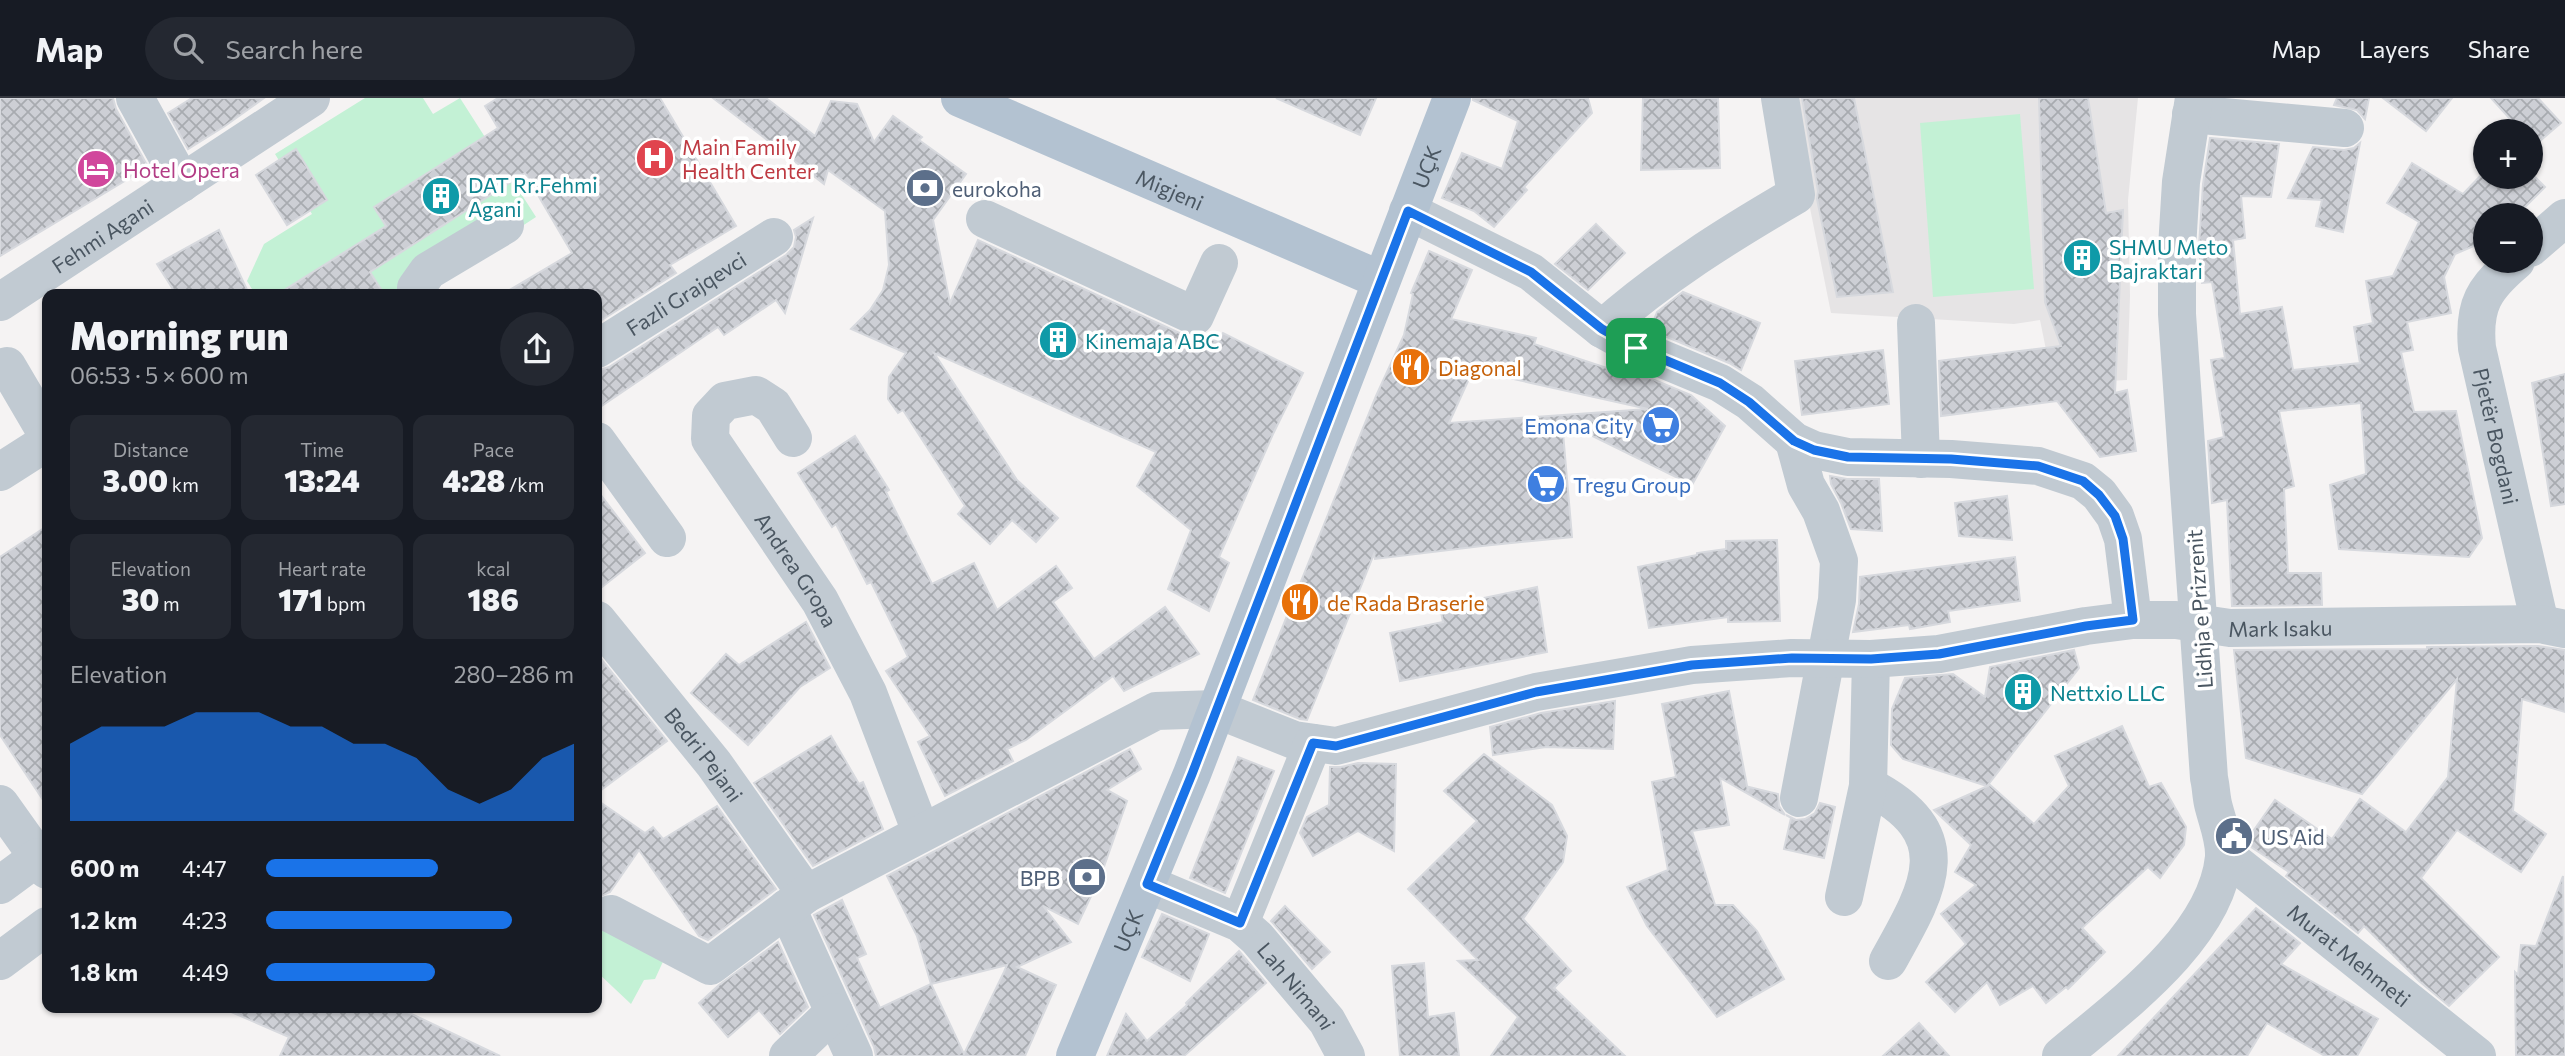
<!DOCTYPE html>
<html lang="en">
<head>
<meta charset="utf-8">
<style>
  body { margin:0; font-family:Commissioner,sans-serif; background:#242831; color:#f1f3f6; height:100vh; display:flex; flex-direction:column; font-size:26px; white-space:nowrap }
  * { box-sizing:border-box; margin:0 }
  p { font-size:23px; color:#9ea1a6 }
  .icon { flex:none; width:38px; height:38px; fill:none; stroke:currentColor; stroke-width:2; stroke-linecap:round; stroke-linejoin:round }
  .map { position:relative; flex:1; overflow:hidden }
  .side { position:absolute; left:42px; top:191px; width:560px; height:724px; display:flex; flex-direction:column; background:#171b24; border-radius:14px; box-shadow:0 2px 5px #0004 }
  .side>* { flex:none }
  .tools { position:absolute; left:2473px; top:21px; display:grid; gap:14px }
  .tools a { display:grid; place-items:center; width:70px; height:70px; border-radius:50%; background:#171b24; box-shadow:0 2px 5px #0004; font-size:35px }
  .pin { position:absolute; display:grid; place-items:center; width:60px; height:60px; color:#fff; margin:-30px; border-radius:14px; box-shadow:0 4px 10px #0006 }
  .round { display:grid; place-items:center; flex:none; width:74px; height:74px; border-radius:37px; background:#242831 }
  .head { display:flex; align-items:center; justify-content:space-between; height:119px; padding:0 28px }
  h1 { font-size:38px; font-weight:800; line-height:52px }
  .stats { display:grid; grid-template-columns:repeat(3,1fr); gap:10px; height:119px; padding:7px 28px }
  .stats div { display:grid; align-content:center; border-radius:14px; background:#242831; text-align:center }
  .stats b { font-size:30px; font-weight:800 }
  .stats small { font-size:19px; font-weight:400 }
  .stats p { font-size:19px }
  .chart { height:196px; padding:14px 28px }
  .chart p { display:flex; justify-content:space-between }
  .chart svg { width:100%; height:126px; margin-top:7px; fill:#1a73e8; opacity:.7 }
  ul { padding:0 28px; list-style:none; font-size:23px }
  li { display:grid; grid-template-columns:112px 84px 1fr; align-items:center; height:52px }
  li i { height:18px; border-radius:9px; background:#1a73e8 }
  header { display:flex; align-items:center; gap:42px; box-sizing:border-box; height:98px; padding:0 35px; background:#171b24; border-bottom:2px solid #363941 }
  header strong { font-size:33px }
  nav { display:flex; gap:38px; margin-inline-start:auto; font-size:24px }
  .search { width:490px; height:63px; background:#242831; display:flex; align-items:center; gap:18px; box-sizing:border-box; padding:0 24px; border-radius:38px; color:#9ea1a6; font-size:26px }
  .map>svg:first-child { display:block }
  .education { fill:#e6e4e5 }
  .grass { fill:#c3f1d5 }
  .building { fill:url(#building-cross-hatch); stroke:#d7d9de; stroke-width:2; fill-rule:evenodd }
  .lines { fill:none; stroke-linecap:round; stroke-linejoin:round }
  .minor { stroke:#c1cad2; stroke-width:38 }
  .major { stroke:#b3c2d1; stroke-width:38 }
  .route-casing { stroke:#fff; stroke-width:14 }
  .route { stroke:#1a73e8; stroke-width:9 }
  .labels { text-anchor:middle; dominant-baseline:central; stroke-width:7; stroke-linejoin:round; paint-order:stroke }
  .health-label { font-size:21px; fill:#be3a42; stroke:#fff; text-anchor:start }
  .street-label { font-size:21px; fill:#4a5661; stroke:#fff }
  .hotel-label { font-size:21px; fill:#b23c85; stroke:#fff; text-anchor:start }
  .culture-label { font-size:21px; fill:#0d838f; stroke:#fff; text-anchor:start }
  .service-label { font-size:21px; fill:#4e5e75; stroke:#fff; text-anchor:start }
  .food-label { font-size:21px; fill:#c56008; stroke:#fff; text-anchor:start }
  .shop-label { font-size:21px; fill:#366cbe; stroke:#fff; text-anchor:end }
</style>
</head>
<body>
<header>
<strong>Map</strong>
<div class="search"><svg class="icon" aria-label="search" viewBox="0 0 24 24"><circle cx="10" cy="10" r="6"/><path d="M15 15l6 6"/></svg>Search here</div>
<nav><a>Map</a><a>Layers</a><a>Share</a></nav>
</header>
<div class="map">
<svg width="2565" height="958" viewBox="0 0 2565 958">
  <defs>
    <pattern id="building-cross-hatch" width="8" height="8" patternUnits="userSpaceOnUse" patternTransform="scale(1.75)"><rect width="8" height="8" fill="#cdcfd5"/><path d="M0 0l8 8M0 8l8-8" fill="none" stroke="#a8abb0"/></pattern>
  </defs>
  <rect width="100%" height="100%" fill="#f5f3f3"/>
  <!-- education -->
  <polygon class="education" points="1788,0 2138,0 2128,102 2130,198 2127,282 2053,286 2040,222 2014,226 1831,215"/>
  <!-- grass -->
  <g class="grass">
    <polygon points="365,0 423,0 433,16 460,0 536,119 418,196 255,196 247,183 264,146 312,116 275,56"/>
    <polygon points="2020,16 2034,191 1933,199 1920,25"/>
    <polygon points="597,822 666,857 655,881 644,882 631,906 597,874"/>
  </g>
  <!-- building -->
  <g class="building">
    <polygon points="0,0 113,0 116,11 148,69 0,158"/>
    <polygon points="192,0 264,0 225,28 188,51 168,15"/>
    <polygon points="498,0 660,0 736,128 670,167 676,175 597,225 597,196 503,196 572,155 525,75 370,174 384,196 278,196 386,128 374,109 498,30 485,8"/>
    <polygon points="713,0 766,0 815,38 831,3 857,6 874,44 893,18 922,39 919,42 966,76 933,122 950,205 978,142 1186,238 1196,240 1203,238 1218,244 1223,235 1303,275 1273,336 1219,459 1229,465 1209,513 1168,491 1191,432 1137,388 1156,354 934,255 1017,382 1058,420 1036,444 1012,422 990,446 958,416 965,408 903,312 898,315 888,301 889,279 906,255 851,231 870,212 883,192 889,167 885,113 828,72 824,86"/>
    <polygon points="1276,0 1376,0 1360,37"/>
    <polygon points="1473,0 1588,0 1592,15 1524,89 1527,92 1494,129 1474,113 1442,100 1462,55 1502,71 1518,23 1473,2"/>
    <polygon points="1643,0 1718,0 1720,70 1641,72"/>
    <polygon points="1802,0 1854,0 1893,194 1837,199 1817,101 1818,93"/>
    <polygon points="2039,0 2088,0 2106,115 2123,112 2115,295 2127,292 2136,353 2100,359 2057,303 1941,318 1939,263 2061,248 2045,204"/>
    <polygon points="2337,0 2369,0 2365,21 2357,12 2334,7"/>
    <polygon points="2383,0 2452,0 2426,33"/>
    <polygon points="2491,0 2538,0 2561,25 2534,48 2530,44 2530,33 2521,33"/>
    <polygon points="2210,40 2279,46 2271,99 2241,98 2245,140 2233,142 2240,216 2282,209 2293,272 2360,265 2354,229 2373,225 2366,183 2393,178 2419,124 2387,105 2412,65 2463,96 2485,73 2485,79 2530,79 2530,74 2545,89 2517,117 2485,117 2485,143 2455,156 2444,179 2451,215 2407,224 2413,252 2401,254 2414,314 2456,313 2482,440 2469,459 2339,451 2330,387 2366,376 2361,305 2279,313 2294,388 2284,391 2288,475 2321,475 2322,507 2232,508 2227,402 2212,405 2208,343 2224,339 2211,262 2225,260 2212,184 2202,185 2199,148 2203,86"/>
    <polygon points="2360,45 2343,134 2316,128 2322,102 2288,100 2313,49 2344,52 2354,50"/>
    <polygon points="296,51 327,102 287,127 256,77"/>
    <polygon points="813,120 785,215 776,202 724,237 718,229 597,311 597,273 609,269 786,157 794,149 796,139 794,132"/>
    <polygon points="1596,126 1625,155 1588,192 1555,166"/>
    <polygon points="219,132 249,196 176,196 157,166"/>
    <path d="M 1429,153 L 1472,172 L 1451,221 L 1536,240 L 1534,246 L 1631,278 L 1633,273 L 1691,297 L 1725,328 L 1692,387 L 1562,323 L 1572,439 L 1482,448 L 1375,461 L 1374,456 L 1307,622 L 1300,621 L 1253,602 L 1376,298 L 1404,237 L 1413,196 L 1411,195 ZM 1473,272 L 1648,311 L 1449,325 Z"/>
    <polygon points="1683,194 1760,225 1741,272 1729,265 1650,232 1657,214"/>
    <polygon points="1883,252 1889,306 1802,317 1795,263"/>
    <polygon points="2565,276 2565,406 2551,408 2532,285"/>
    <polygon points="855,338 889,392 886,394 932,486 974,465 997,512 1056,468 1072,490 1053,504 1094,561 1165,509 1199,556 1124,593 1113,578 1026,642 1007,651 1013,663 945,698 918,644 930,638 886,573 908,559 871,484 867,486 836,426 832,429 798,375"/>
    <polygon points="1830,378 1847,381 1879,381 1882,433 1851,431 1841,405 1831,386"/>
    <polygon points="597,392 645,455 597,493"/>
    <polygon points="2007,398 2012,442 1959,438 1955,405"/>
    <polygon points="47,428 47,708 0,637 0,459"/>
    <polygon points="1777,442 1780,523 1728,524 1728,519 1649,530 1638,469 1697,457 1697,455 1726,451 1726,443"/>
    <polygon points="2015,459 2020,503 1948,513 1950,524 1910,531 1909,527 1853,534 1859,506 1860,479"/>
    <polygon points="1537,489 1547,554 1400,583 1390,535 1443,524 1440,509"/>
    <polygon points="806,524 830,570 800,589 748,647 691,595 726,556 739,567"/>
    <polygon points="2538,548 2565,552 2565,614 2522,601 2513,713 2546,736 2521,774 2457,732 2421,780 2499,859 2449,908 2419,883 2364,828 2358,835 2286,778 2289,774 2245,745 2275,702 2332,741 2360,701 2406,734 2448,679 2457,581 2362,696 2246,660 2234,552 2427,551 2427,549"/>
    <polygon points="2074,552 2079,570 1987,688 1903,661 1891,647 1892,611 1905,580 1953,576 1985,599 1990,569"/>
    <polygon points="597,556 667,643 597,695"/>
    <polygon points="1729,593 1748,693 1749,689 1778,696 1779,708 1785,717 1720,680 1729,727 1692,733 1715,807 1733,807 1757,833 1784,881 1717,919 1647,828 1627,789 1668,772 1652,684 1676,679 1662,606"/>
    <polygon points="1615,603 1613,651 1546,649 1493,657 1490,629 1541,615"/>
    <polygon points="2122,628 2149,689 2161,685 2186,729 2184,747 2160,780 2148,769 2082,830 2105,854 2068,891 2066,889 2046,905 2033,888 2000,907 1987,884 1955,914 1926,884 1966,846 1941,816 1976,787 1955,774 1971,747 1934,712 1990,687 2034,726 2069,688 2055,658"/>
    <polygon points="831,638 859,686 863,684 883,731 813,768 754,685"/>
    <path d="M 1130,651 L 1141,671 L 1107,692 L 1127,703 L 1101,777 L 1078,826 L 1043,808 L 1071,844 L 1017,869 L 1056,887 L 1025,958 L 876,958 L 874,949 L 814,817 L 842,802 L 866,856 L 857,860 L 880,910 L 931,886 L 917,838 L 887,778 ZM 1007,867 L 1004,874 L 964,956 L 931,886 Z"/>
    <polygon points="1484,656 1552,707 1567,738 1563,764 1523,821 1571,873 1554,890 1625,958 1491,958 1518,919 1458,863 1478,862 1408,791 1477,723 1444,693"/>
    <polygon points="1238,659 1274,673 1225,795 1190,780"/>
    <polygon points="1358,665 1396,666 1394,753 1358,733 1313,758 1300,735 1307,719 1329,707 1330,669 1341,669"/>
    <polygon points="597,702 645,735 653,729 663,741 717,708 776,791 708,842 699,838 639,752 610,794 597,800"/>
    <polygon points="1820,705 1835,709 1824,760 1784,751 1791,720 1786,717 1796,722 1805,721 1815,715"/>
    <polygon points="2563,778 2565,958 2516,958 2515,874 2518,877 2521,847 2536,848"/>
    <polygon points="1285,808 1330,854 1312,871 1271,823"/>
    <polygon points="2256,810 2300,845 2281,866 2378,921 2357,958 2325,958 2267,925 2247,958 2118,958"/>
    <polygon points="1162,816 1209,836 1190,883 1142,859"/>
    <polygon points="778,844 808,909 780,936 759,912 728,939 699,905 719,887"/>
    <polygon points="1239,853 1266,885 1184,958 1107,958 1126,916 1147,943 1187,907 1186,905"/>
    <polygon points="1424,865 1428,919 1454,915 1459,958 1400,958 1392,868"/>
    <polygon points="222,910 399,910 500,958 280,958 289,939"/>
    <polygon points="1919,925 1949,958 1883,958"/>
  </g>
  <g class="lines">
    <!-- minor -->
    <g class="minor">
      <polyline points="135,0 182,85"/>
      <polyline points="2191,16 2345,30"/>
      <polyline points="1408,113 1531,174 1602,231 1636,250 1720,285 1750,304 1794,343 1814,352 1848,359 1951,361 2038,368 2083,383 2099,396 2115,418 2123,441 2133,522"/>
      <polyline points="985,121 1195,218 1219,165"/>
      <polyline points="2530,150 2565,120"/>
      <path id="s1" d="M 2516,163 C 2484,190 2473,207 2477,250 L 2540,526"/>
      <polyline points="416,196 416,190 428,173 505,127"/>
      <path id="s2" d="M 0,204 L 311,0"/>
      <polyline points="1916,225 1921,361"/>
      <path d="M 1602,231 C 1662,178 1727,137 1796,97 L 1780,0"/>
      <path id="s3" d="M 597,251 L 774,139"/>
      <polyline points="7,268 47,336"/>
      <path id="s4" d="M 793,340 L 773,308 L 756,297 L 725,303 L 711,318 L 710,341 L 820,503 L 868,595 L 921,734"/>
      <polyline points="597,343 667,440"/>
      <polyline points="1794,343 1806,387 1821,413 1839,463 1837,502 1799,700"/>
      <polyline points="0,374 47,344"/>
      <path id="s5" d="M 597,522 L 714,666 L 806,796"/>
      <path d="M 1868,688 C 1962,736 1929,790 1888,863"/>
      <polyline points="0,706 47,772"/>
      <path id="s6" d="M 2224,756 L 2477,958"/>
      <path id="s7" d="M 1147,786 L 1240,825 L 1257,840 L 1327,923 L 1346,958"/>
      <polyline points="0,787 38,759"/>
      <polyline points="1844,799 1868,688 1871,561"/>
      <polyline points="787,810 854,958"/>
      <path id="s8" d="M 611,816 L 710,868 L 806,796 L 1156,613 L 1216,611 L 1294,642 L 1336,648 L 1536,594 L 1692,567 L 1792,560 L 1871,561 L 1939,556 L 2086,528 L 2133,522 L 2176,522 L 2230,530 L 2540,526 L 2565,531"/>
      <polyline points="1240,825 1313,645"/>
      <polyline points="0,863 47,828"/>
      <polyline points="788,958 834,914"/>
      <path d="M 2061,958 C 2119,909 2216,840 2224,759 C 2225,741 2217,723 2213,706 C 2211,697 2211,688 2209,680 L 2177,216 L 2177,150 L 2181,84 L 2194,0"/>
    </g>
    <!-- major -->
    <g class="major">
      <path id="s9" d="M 960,0 L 1381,182"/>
      <path id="s10" d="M 1075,958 L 1192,676 L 1452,0"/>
    </g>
  </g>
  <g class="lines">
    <!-- route casing -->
    <g class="route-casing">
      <polygon id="route" points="1408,113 1531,174 1602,231 1636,250 1720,285 1749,304 1794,343 1814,352 1848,359 1951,361 2038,368 2083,383 2099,397 2115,418 2123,441 2133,522 2086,528 1939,556 1871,561 1792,560 1692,567 1536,594 1336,648 1313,645 1240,825 1147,786 1192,676"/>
    </g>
    <!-- route -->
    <use href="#route" class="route"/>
  </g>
  <!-- icons -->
  <defs>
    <g id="hospital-disc" transform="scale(2.0125)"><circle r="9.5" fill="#e0444e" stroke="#fff"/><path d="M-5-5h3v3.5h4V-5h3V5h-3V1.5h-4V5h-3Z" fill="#fff"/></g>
    <g id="hotel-disc" transform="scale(2.0125)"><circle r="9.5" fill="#d1479c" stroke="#fff"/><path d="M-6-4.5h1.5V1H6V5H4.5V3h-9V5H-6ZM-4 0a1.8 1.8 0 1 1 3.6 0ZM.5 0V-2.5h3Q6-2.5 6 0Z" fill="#fff"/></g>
    <g id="bank-disc" transform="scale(2.0125)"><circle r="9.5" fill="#5c6f8a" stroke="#fff"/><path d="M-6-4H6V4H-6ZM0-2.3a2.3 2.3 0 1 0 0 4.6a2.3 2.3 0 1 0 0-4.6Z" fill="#fff"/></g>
    <g id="building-disc" transform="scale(2.0125)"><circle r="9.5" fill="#0f9aa8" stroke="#fff"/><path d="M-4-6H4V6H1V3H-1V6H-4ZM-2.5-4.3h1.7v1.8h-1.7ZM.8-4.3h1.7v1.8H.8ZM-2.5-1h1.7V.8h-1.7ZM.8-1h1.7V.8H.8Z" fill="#fff"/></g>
    <g id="restaurant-disc" transform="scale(2.0125)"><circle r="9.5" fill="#e8710a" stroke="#fff"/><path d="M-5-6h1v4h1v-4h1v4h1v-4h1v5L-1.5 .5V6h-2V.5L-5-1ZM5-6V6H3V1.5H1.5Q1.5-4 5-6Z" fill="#fff"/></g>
    <g id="supermarket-disc" transform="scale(2.0125)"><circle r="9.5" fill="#3f7fe0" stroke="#fff"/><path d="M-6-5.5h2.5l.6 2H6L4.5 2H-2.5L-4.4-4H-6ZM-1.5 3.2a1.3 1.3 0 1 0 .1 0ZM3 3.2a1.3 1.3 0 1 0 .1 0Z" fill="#fff"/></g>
    <g id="civic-disc" transform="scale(2.0125)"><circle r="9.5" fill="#5c6f8a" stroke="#fff"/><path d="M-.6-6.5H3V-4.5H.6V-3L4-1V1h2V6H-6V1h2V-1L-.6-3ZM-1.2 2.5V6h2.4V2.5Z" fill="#fff"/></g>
  </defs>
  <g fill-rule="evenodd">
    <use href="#hospital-disc" x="655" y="60"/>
    <use href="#hotel-disc" x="96" y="71"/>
    <use href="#bank-disc" x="925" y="90"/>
    <use href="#building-disc" x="441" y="98"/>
    <use href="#building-disc" x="2082" y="160"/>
    <use href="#building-disc" x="1058" y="242"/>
    <use href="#restaurant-disc" x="1411" y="269"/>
    <use href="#supermarket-disc" x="1661" y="327"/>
    <use href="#supermarket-disc" x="1546" y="386"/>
    <use href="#restaurant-disc" x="1300" y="504"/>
    <use href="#building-disc" x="2023" y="594"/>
    <use href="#civic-disc" x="2234" y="738"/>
    <use href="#bank-disc" x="1087" y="779"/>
  </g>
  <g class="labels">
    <!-- health labels -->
    <g class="health-label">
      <text x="682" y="48">Main Family<tspan x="682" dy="24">Health Center</tspan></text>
    </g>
    <!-- street labels -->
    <g class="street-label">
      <text stroke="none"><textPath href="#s10" startOffset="956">UÇK</textPath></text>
      <text stroke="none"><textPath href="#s9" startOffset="229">Migjeni</textPath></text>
      <text stroke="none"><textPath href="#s2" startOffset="122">Fehmi Agani</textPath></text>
      <text stroke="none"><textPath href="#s3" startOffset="105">Fazli Grajqevci</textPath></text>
      <text stroke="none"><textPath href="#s1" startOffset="191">Pjetër Bogdani</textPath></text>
      <text stroke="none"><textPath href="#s4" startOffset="290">Andrea Gropa</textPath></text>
      <text transform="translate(2199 511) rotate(-94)">Lidhja e Prizrenit</text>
      <text stroke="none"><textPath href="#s8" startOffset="1771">Mark Isaku</textPath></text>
      <text stroke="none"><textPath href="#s5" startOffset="172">Bedri Pejani</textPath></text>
      <text stroke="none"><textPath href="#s10" startOffset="136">UÇK</textPath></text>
      <text stroke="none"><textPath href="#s6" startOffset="161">Murat Mehmeti</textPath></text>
      <text stroke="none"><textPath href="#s7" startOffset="186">Lah Nimani</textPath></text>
    </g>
    <!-- hotel labels -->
    <g class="hotel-label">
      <text x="123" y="71">Hotel Opera</text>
    </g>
    <!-- culture labels -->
    <g class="culture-label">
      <text x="468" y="86">DAT Rr.Fehmi<tspan x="468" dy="24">Agani</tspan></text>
      <text x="2109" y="148">SHMU Meto<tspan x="2109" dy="24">Bajraktari</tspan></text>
      <text x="1085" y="242">Kinemaja ABC</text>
      <text x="2050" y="594">Nettxio LLC</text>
    </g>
    <!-- service labels -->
    <g class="service-label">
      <text x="952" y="90">eurokoha</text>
      <text x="2261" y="738">US Aid</text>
      <text x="1060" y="779" text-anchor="end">BPB</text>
    </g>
    <!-- food labels -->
    <g class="food-label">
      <text x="1438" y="269">Diagonal</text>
      <text x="1327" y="504">de Rada Braserie</text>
    </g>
    <!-- shop labels -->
    <g class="shop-label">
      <text x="1634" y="327">Emona City</text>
      <text x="1573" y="386" text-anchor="start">Tregu Group</text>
    </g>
  </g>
</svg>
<div class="tools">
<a>+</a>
<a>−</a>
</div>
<div class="pin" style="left:1636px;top:250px;background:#1e9e55"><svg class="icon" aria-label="arrive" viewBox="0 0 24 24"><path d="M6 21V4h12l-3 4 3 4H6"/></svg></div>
<section class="side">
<div class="head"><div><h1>Morning run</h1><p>06:53 · 5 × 600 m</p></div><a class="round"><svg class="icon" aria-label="share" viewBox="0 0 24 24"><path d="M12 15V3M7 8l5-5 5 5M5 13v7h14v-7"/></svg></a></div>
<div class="stats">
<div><p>Distance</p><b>3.00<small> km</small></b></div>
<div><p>Time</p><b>13:24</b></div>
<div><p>Pace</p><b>4:28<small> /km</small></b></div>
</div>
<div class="stats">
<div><p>Elevation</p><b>30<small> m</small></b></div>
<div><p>Heart rate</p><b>171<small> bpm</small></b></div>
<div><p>kcal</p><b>186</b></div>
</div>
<div class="chart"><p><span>Elevation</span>280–286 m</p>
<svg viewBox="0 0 160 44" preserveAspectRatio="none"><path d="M0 44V17L10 11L20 11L30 11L40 6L50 6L60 6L70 11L80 11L90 17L100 17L110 22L120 33L130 38L140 33L150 22L160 17V44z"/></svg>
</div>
<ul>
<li><b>600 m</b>4:47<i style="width:56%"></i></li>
<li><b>1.2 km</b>4:23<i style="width:80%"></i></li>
<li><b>1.8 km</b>4:49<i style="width:55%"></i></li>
</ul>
</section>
</div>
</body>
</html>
